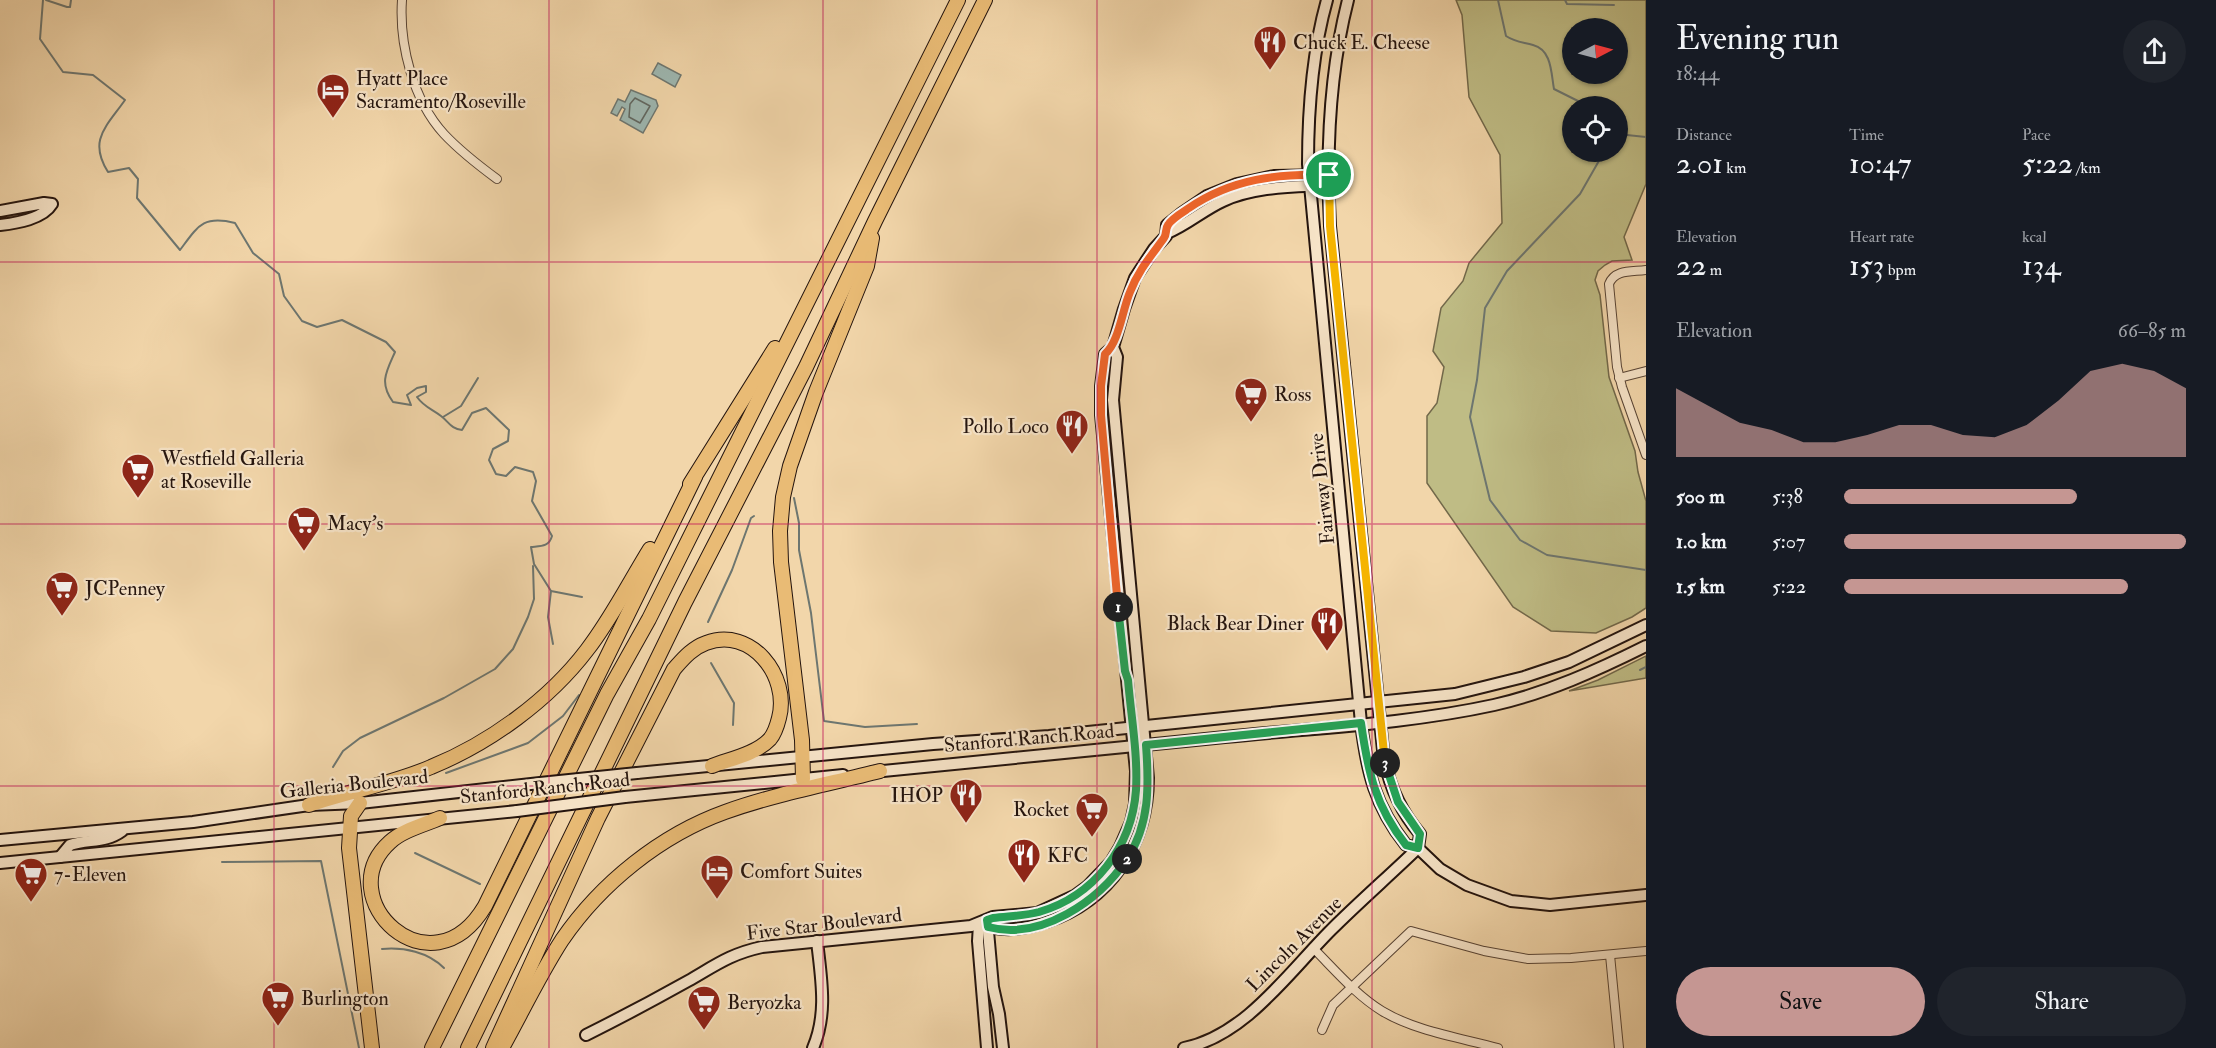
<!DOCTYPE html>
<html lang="en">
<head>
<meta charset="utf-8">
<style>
  body { margin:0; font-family:"IM FELL Double Pica",serif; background:#20242c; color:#f1f3f6; height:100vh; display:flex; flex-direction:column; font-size:22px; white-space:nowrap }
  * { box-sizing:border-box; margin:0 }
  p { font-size:20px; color:#9ea1a6 }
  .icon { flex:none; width:33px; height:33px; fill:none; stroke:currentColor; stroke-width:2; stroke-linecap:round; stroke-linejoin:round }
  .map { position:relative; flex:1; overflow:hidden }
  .sheet { display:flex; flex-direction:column; background:#171b24; width:570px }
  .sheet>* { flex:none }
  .needle { width:39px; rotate:84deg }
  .tools { position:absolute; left:1562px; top:18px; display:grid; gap:12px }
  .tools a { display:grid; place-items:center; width:66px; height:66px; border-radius:50%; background:#171b24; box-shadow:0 2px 4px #0004; font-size:30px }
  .pin { position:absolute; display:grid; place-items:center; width:51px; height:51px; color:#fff; margin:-26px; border:3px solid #fff; border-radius:50%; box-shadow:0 2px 6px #0007 }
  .km { position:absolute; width:30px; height:30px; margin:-15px; border-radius:50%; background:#222; color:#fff; font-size:16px; line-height:30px; text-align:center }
  .round { display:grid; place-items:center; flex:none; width:63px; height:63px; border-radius:32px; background:#20242c }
  .head { display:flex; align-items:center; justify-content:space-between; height:102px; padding:0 30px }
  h1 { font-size:33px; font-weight:600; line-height:45px }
  .figures { display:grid; grid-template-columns:repeat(3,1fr); gap:9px; height:102px; padding:6px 30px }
  .figures div { display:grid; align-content:center }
  .figures b { font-size:30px; font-weight:600 }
  .figures small { font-size:16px; font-weight:400 }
  .figures p { font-size:16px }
  .chart { height:168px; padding:12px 30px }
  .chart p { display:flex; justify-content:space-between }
  .chart svg { width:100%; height:108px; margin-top:6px; fill:#c59692; opacity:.7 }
  .primary-button { display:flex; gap:12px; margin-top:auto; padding:12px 30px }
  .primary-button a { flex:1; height:69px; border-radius:36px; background:#c59692; color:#111; font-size:24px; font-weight:600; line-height:69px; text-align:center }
  .primary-button a+a { background:#20242c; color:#f1f3f6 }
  ul { padding:0 30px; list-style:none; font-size:20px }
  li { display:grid; grid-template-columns:96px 72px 1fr; align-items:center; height:45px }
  li i { height:15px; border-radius:8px; background:#c59692 }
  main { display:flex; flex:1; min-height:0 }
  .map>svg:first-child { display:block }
  .green { fill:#bfbc85; stroke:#72684a; stroke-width:1.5; fill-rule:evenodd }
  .water { fill:#9db7b1; stroke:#6d7670; stroke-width:1.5 }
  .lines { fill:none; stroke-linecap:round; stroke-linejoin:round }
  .shore { stroke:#606660; stroke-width:1.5 }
  .stream { stroke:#6d7670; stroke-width:2 }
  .street-casing { stroke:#584435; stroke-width:10 }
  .secondary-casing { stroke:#24140e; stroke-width:14 }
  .highway-casing { stroke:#24140e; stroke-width:16 }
  .street { stroke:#f7e4c8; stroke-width:8 }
  .secondary { stroke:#f7e4c8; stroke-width:10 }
  .highway { stroke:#e9bb75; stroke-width:14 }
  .secondary-bridge-casing { stroke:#24140e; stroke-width:14; stroke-linecap:butt }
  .secondary-bridge { stroke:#f7e4c8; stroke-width:10 }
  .split-1-casing { stroke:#fff; stroke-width:12 }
  .split-2-casing { stroke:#fff; stroke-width:12 }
  .split-3-casing { stroke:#fff; stroke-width:12 }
  .split-4-casing { stroke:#fff; stroke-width:12 }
  .split-1 { stroke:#f0652b; stroke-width:8 }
  .split-2 { stroke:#22a559; stroke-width:8 }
  .split-3 { stroke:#22a559; stroke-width:8 }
  .split-4 { stroke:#f5b400; stroke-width:8 }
  .grid { fill:none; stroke:#c2185b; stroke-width:1.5; stroke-opacity:0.55 }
  .labels { text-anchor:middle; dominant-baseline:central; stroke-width:4.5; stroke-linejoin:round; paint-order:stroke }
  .poi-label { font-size:20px; fill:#24140e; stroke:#f7e4c8; text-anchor:start }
  .street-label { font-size:20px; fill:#24140e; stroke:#f7e4c8 }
</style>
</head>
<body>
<main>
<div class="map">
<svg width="1646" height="1048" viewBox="0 0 1646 1048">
  <rect width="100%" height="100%" fill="#f2d6aa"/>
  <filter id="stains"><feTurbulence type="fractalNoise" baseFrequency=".00333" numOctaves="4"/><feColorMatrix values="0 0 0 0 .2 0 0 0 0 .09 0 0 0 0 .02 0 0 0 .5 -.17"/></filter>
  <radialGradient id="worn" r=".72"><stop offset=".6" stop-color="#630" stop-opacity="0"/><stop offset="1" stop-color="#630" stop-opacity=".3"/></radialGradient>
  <!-- green -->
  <g class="green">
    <path d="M 1456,0 L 1646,0 L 1646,184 L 1624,237 L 1632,260 L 1612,261 L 1605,265 L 1598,271 L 1595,280 L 1600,295 L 1609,377 L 1635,451 L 1638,472 L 1646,501 L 1646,608 L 1632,617 L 1596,633 L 1551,631 L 1513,607 L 1427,483 L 1427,416 L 1437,403 L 1444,367 L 1433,351 L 1441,308 L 1463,281 L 1469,263 L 1502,223 L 1500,155 L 1469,97 L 1462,15 ZM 1572,28 L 1617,28 L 1617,74 L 1572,74 ZM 1572,106 L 1617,106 L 1617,152 L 1572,152 Z"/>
    <polygon points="1646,656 1646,678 1569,691 1598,680"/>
  </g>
  <!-- water -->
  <g class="water">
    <polygon points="658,63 681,75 675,87 652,74"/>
    <polygon points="631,90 656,100 658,106 643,133 620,120 625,109 622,107 617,116 611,113 618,99 625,102"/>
  </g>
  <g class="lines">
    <!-- shore -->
    <polygon class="shore" points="635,98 650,106 640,123 629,117 630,104"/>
    <!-- stream -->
    <g class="stream">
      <path d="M 43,0 L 40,39 L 63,72 L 93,75 L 125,100 C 106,127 88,140 108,172 L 129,168 L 138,179 L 137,198 L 180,250 C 198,226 203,215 235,223 L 253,253 L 279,274 L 284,296 L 302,321 L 317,327 L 342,320 L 386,342 L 395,352 C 386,372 379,383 393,402 L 411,405 L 407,395 L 417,388 L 426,386 L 426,392 L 417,397 C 424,407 432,409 441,416 C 449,422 451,429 462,430 L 472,413 L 486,408 L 509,430 L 508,441 L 493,449 L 489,460 L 496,474 L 506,476 L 515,467 L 533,472 L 536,481 L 532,501 L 552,536 C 549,547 541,546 531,547 L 534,564 L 551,591 L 582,597"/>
      <polyline points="46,0 67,7 70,7 71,0"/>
      <path d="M 1498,0 L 1506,36 C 1515,42 1522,42 1533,45 C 1552,50 1551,73 1554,89 L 1588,106"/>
      <polyline points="1565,0 1567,4 1614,5"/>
      <polyline points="1617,134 1646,137"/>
      <polyline points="1604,152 1580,194 1507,271 1485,308 1477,380 1470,417 1490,500 1520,540 1547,555 1646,570"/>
      <polyline points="443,417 461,406 478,378"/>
      <polyline points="794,498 799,523 799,550 811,613 824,721 865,727 917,724"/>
      <polyline points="551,591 548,617 553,644"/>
      <polyline points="708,622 732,570 751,518 754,516"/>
      <polyline points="711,663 734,703 733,725"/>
      <polyline points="1640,670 1646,667"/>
      <polyline points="333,767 343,751 360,738 444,698 495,669 513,649 528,617 534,599 533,566"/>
      <polyline points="446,773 528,743 563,716 579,695"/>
      <polyline points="415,853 480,884"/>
      <polyline points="222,862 321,861 359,1048"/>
      <path d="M 382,949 C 404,947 428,952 444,968"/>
    </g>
    <!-- street casing -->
    <g class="street-casing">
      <g id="street">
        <path d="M 402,0 C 399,45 413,100 444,134 C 460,151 478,165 497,179"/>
        <path d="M 1646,270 C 1632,272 1615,269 1609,284 L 1617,367 L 1622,387 L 1646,455"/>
        <polyline points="1619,378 1646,371"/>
        <path d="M 1313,948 C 1335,970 1356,995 1382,1011 C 1415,1031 1461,1038 1498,1048"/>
        <polyline points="1610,955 1619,1048"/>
        <polyline points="1322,1030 1333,1005 1411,931 1484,951 1528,959 1571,958 1646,951"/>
      </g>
    </g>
    <!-- secondary casing -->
    <g class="secondary-casing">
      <g id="secondary">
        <path d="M 1327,0 C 1312,53 1308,110 1308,164 L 1361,723 C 1367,772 1375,806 1406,845 L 1418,848 L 1440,869 L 1467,885 L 1511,901 L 1550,905 L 1646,895"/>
        <path d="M 1348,0 C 1329,74 1326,150 1330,226 L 1383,750 C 1387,781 1399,809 1420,834 L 1418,848"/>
        <path d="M 0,211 L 44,203 L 52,204 C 43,219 17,223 0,225"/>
        <path d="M 1167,233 C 1187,225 1203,210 1223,201 C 1256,186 1293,187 1328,185"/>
        <path d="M 873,772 C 991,760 1108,749 1225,737 C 1313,728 1407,724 1494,705 C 1547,693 1598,670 1646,646"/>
        <polyline points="637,773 933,744 1049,736 1455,694 1524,677 1569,662 1646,625"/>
        <polyline points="625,797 843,775"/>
        <polyline points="0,840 193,822 309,805 360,803 540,783"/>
        <path d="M 60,857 L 70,845 C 88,839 106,843 122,831"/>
        <polyline points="0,863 517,811"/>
        <polyline points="987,920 993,987 999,1014 1003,1048"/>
        <path d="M 979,924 C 1001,932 1024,930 1046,922 C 1110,901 1148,844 1148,778 L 1113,400 L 1117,357 L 1113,347 L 1124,309 L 1135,278 L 1154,249 L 1166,236 L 1167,225 L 1182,213 L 1207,196 L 1237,184 L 1274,176 L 1329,175"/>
        <polyline points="979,924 978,941 987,1048"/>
        <path d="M 586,1035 C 620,1018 654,1000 688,981 C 716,965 730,954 762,947 L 971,926 L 993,917 L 1037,913 L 1076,895 L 1087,887 L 1111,862 L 1120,847 L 1131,822 L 1135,804 L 1136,771 L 1101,415 L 1101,386 L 1105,354 L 1113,347"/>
        <path d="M 813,1048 C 828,1013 821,978 817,941"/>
        <path d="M 1184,1048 C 1245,1036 1289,972 1331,930 C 1359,902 1389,876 1418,848"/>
      </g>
    </g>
    <!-- highway casing -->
    <g class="highway-casing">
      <g id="highway">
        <polyline points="690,484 775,348"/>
        <polyline points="803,779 802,740 781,562 780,531 783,497 790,466 816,392 867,266 872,238"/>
        <polyline points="360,803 351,816 349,848 372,1048"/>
        <path d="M 309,805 C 349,791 392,784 431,767 C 490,743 549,700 587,650 C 611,619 629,583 650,549"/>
        <path d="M 440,818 C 424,825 403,830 390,842 C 328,898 431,997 485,906 L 695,477"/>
        <polyline points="432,1048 607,694 649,619 958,0"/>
        <polyline points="468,1048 685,602 806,367 875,221 985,0"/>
        <path d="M 493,1048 L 598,818 L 674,669 C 683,659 692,648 706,643 C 751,626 790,676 779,718 C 777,726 775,733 770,739 C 756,754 730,759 712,766"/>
        <path d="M 502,1048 C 522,1012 540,974 562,940 C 601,883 661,835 725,812 C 775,794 829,784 880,771"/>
      </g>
    </g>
    <!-- street -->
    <use href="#street" class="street"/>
    <!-- secondary -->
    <use href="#secondary" class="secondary"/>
    <!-- highway -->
    <use href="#highway" class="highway"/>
    <!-- secondary-bridge casing -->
    <g class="secondary-bridge-casing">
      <g id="secondary-bridge">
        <polyline points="540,783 637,773"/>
        <polyline points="517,811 625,797"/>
      </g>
    </g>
    <!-- secondary-bridge -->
    <use href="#secondary-bridge" class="secondary-bridge"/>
  </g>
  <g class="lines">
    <!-- split-1 casing -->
    <g class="split-1-casing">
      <path id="split-1" d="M 1118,607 L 1101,415 L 1101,386 L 1105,354 C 1119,342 1122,311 1130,292 C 1138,271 1151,256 1164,238 C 1167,234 1165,229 1168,225 C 1171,219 1183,212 1189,208 C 1231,179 1279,173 1329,175"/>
    </g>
    <!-- split-2 casing -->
    <g class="split-2-casing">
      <path id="split-2" d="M 1118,607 L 1125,671 L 1128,680 C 1131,716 1138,754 1136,790 C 1132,847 1094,896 1039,912 C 1024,916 1009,916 993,918 L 987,920 L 988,927 C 1041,941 1099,901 1127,859"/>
    </g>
    <!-- split-3 casing -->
    <g class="split-3-casing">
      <path id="split-3" d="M 1127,859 C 1150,824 1149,785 1146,745 L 1361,723 C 1368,772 1375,806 1406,845 L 1418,848 L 1420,834 L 1398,802 L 1385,763"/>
    </g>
    <!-- split-4 casing -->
    <g class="split-4-casing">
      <polyline id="split-4" points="1329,175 1330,226 1385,763"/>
    </g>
    <!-- split-1 -->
    <use href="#split-1" class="split-1"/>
    <!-- split-2 -->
    <use href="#split-2" class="split-2"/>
    <!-- split-3 -->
    <use href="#split-3" class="split-3"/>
    <!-- split-4 -->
    <use href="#split-4" class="split-4"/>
  </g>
  <!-- grid -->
  <path class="grid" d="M 274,0 L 274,1048M 549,0 L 549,1048M 823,0 L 823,1048M 1097,0 L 1097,1048M 1372,0 L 1372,1048M 0,262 L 1646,262M 0,524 L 1646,524M 0,786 L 1646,786"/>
  <!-- icons -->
  <defs>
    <g id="restaurant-pin" transform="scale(1.725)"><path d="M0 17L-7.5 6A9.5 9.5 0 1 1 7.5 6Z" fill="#8f2418" stroke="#f7e4c8"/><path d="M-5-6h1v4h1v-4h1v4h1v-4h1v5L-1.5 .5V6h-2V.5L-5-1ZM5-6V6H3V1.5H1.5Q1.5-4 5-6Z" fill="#fff"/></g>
    <g id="hotel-pin" transform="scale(1.725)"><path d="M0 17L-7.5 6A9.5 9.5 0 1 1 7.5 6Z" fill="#8f2418" stroke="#f7e4c8"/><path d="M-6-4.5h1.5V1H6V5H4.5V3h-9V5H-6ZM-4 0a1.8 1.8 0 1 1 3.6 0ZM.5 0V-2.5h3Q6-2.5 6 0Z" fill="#fff"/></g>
    <g id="supermarket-pin" transform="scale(1.725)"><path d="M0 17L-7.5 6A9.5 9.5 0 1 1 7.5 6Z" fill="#8f2418" stroke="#f7e4c8"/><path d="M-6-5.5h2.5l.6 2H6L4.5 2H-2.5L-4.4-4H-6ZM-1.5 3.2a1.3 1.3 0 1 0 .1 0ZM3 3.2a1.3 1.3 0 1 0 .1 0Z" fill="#fff"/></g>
  </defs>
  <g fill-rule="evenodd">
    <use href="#restaurant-pin" x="1270" y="42"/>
    <use href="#hotel-pin" x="333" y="90"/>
    <use href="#supermarket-pin" x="1251" y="394"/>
    <use href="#restaurant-pin" x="1072" y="426"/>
    <use href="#supermarket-pin" x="138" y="470"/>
    <use href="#supermarket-pin" x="304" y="523"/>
    <use href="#supermarket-pin" x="62" y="588"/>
    <use href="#restaurant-pin" x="1327" y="623"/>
    <use href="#restaurant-pin" x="966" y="795"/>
    <use href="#supermarket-pin" x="1092" y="809"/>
    <use href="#restaurant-pin" x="1024" y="855"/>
    <use href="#hotel-pin" x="717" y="871"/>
    <use href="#supermarket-pin" x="31" y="874"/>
    <use href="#supermarket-pin" x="278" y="998"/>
    <use href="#supermarket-pin" x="704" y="1002"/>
  </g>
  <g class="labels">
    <!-- poi labels -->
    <g class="poi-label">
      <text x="1293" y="42">Chuck E. Cheese</text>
      <text x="356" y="78">Hyatt Place<tspan x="356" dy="23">Sacramento/Roseville</tspan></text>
      <text x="1274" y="394">Ross</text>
      <text x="1049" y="426" text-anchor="end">Pollo Loco</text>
      <text x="161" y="458">Westfield Galleria<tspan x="161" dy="23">at Roseville</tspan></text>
      <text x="327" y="523">Macy's</text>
      <text x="85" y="588">JCPenney</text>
      <text x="1304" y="623" text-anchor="end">Black Bear Diner</text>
      <text x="943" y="795" text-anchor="end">IHOP</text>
      <text x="1069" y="809" text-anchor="end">Rocket</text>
      <text x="1047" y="855">KFC</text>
      <text x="740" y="871">Comfort Suites</text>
      <text x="54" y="874">7-Eleven</text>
      <text x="301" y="998">Burlington</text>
      <text x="727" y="1002">Beryozka</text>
    </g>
    <!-- street labels -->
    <g class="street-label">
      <text transform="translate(1322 489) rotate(-96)">Fairway Drive</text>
      <text transform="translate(1029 738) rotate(-5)">Stanford Ranch Road</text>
      <text transform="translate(354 784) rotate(-6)">Galleria Boulevard</text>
      <text transform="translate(545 788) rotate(-6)">Stanford Ranch Road</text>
      <text transform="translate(824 924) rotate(-7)">Five Star Boulevard</text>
      <text transform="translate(1294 944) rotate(-45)">Lincoln Avenue</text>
    </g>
  </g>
  <rect width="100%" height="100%" filter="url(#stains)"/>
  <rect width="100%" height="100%" fill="url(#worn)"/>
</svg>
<div class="tools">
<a><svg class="needle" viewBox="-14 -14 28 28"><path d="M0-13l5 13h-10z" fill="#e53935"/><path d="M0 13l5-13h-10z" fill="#9ea1a6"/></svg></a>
<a><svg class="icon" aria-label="locate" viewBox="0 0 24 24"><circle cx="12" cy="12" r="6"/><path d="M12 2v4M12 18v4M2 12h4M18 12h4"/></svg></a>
</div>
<div class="pin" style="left:1329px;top:175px;background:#1e9e55"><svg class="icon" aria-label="arrive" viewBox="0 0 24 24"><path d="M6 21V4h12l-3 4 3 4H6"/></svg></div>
<b class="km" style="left:1118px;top:607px">1</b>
<b class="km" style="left:1127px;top:859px">2</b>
<b class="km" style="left:1385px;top:763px">3</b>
</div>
<section class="sheet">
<div class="head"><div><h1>Evening run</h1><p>18:44</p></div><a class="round"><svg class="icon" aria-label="share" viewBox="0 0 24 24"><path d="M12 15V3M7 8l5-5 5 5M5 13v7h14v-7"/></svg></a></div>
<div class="figures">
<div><p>Distance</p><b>2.01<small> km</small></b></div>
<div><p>Time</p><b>10:47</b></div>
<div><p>Pace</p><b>5:22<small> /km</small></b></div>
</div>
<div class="figures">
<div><p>Elevation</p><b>22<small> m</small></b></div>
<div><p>Heart rate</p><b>153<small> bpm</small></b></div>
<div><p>kcal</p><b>134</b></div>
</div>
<div class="chart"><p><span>Elevation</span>66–85 m</p>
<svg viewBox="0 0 160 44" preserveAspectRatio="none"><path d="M0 44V16L10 23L20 30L30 33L40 38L50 38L60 35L70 31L80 31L90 35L100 36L110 31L120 21L130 9L140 6L150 9L160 16V44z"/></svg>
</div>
<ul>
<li><b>500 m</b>5:38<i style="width:68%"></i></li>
<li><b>1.0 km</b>5:07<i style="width:100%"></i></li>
<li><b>1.5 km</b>5:22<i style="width:83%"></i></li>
</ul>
<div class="primary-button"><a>Save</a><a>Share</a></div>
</section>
</main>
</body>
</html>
